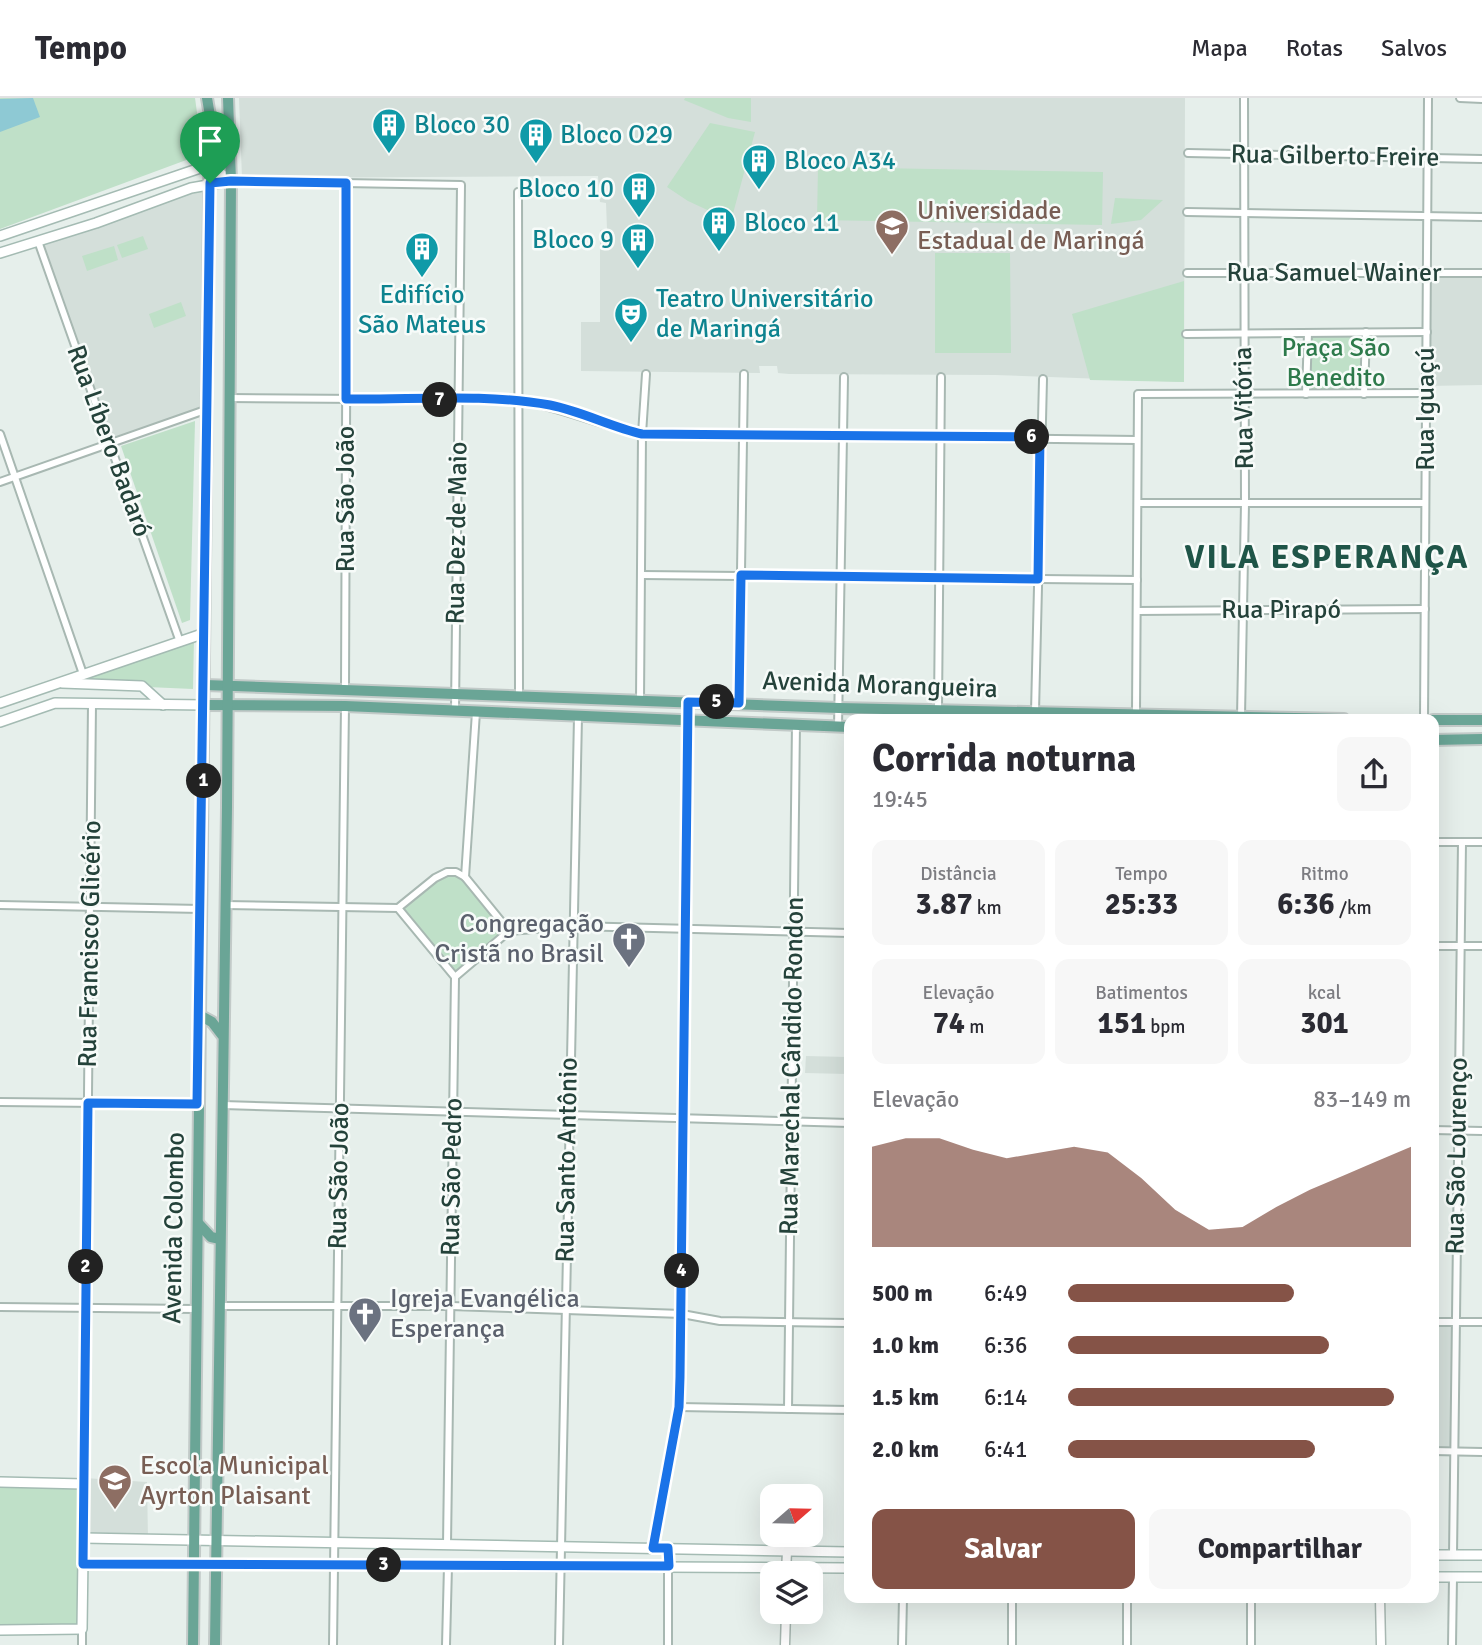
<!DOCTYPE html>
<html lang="pt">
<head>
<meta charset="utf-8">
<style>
  body { margin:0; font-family:Signika,sans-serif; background:#f7f7f7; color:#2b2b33; height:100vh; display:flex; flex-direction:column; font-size:26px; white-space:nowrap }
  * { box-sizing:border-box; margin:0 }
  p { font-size:23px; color:#7c7c81 }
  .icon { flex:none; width:38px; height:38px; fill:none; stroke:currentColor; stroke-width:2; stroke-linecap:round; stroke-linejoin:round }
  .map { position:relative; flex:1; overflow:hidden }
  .side { position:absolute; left:844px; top:616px; width:595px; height:889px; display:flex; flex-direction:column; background:#fff; border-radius:14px; box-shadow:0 7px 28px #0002 }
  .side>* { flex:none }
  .needle { width:46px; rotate:70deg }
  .controls { position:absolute; left:760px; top:1386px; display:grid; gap:14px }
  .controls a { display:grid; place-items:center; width:63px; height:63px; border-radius:14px; background:#fff; box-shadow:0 7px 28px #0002; font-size:35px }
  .pin { position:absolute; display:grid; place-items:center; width:60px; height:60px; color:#fff; margin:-72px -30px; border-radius:50% 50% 50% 0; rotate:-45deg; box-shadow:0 0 7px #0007 }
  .pin .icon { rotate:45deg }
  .km { position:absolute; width:35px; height:35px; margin:-18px; border-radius:50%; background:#222; color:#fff; font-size:19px; line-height:35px; text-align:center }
  .round { display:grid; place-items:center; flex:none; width:74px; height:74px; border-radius:14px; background:#f7f7f7 }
  .head { display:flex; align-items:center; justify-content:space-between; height:119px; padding:0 28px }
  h1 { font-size:38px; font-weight:800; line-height:52px }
  .metrics { display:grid; grid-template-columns:repeat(3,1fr); gap:10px; height:119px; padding:7px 28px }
  .metrics div { display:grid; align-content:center; border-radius:14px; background:#f7f7f7; text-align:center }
  .metrics b { font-size:30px; font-weight:800 }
  .metrics small { font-size:19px; font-weight:400 }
  .metrics p { font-size:19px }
  .chart { height:196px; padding:14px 28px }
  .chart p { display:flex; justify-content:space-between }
  .chart svg { width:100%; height:126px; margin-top:7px; fill:#855347; opacity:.7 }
  .action { display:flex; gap:14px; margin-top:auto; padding:14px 28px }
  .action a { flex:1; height:80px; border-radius:14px; background:#855347; color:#fff; font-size:28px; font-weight:800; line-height:80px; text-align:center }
  .action a+a { background:#f7f7f7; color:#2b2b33 }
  ul { padding:0 28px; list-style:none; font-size:23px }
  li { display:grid; grid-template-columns:112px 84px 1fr; align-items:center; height:52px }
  li i { height:18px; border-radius:9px; background:#855347 }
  header { display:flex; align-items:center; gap:42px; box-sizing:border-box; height:98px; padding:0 35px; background:#fff; border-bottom:2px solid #e1e1e2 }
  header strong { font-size:33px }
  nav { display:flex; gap:38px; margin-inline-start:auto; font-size:24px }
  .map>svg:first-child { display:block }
  .built { fill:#d4dfda }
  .green { fill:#bfe0c8 }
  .water { fill:#8ec9d4 }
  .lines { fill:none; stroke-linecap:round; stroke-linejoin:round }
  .minor-casing { stroke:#a8b8b2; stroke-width:10 }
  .tertiary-casing { stroke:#a8b8b2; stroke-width:11 }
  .secondary-casing { stroke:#a4bbb3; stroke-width:12 }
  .primary-casing { stroke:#c2cac8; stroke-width:14 }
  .minor { stroke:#fff; stroke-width:6 }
  .tertiary { stroke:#fff; stroke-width:8 }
  .secondary { stroke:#fff; stroke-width:9 }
  .primary { stroke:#6aa596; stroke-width:10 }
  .route-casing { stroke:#fff; stroke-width:14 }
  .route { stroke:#1a73e8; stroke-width:9 }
  .labels { text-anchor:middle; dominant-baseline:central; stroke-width:5; stroke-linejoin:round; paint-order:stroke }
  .culture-label { font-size:26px; fill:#0d838f; stroke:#f7fbf9; text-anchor:start }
  .street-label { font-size:26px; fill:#24423a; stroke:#f7fbf9 }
  .education-label { font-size:26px; fill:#785e54; stroke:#f7fbf9; text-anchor:start }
  .park-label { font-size:26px; fill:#2d7a4b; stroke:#f7fbf9 }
  .worship-label { font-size:26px; fill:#5b616d; stroke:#f7fbf9; text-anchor:end }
  .district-label { font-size:33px; font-weight:bold; letter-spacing:2px; fill:#1f5548; stroke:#f7fbf9 }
</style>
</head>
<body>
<header>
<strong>Tempo</strong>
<nav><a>Mapa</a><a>Rotas</a><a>Salvos</a></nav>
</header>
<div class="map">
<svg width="1482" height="1547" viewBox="0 0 1482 1547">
  <rect width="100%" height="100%" fill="#e6efeb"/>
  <!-- built -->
  <g class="built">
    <polygon points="239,0 1185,0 1184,284 995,277 789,276 778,275 777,268 759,268 760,275 581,273 581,224 600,224 600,132 607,131 606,105 600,104 598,78 242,80"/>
    <polygon points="210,85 208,311 110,345 38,143"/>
    <polygon points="1427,175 1482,175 1482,287 1427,288"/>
    <polygon points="806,958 848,959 847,976 805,975"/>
    <polygon points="1433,1224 1454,1224 1455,1353 1433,1353"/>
    <polygon points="84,1380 147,1384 148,1441 83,1440"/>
  </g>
  <!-- green -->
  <g class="green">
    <polygon points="0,0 195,0 201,44 189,61 0,131"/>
    <polygon points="685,0 751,0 751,24 728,20 684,2"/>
    <polygon points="710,25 755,34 731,123 688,103 667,89"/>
    <polygon points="818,69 1103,74 1102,127 817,122"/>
    <polygon points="1115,100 1163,102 1141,122 1111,126"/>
    <polygon points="143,138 148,151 122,160 117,147"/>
    <polygon points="114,148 118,162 87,173 82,158"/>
    <polygon points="935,155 1010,155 1011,255 935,255"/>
    <polygon points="1184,183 1184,284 1090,282 1072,216"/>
    <polygon points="181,204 186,218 154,230 149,216"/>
    <polygon points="1366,234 1364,296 1306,296 1308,235"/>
    <polygon points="195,323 190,522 182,525 121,348"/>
    <polygon points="194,539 193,591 56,585"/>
    <polygon points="447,774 465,779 509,833 455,879 398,810"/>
    <polygon points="0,1384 84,1386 82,1531 0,1532"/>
  </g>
  <!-- water -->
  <polygon class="water" points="33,0 40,19 0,34 0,1"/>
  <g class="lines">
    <!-- minor casing -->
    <g class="minor-casing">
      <g id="minor">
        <polyline points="1460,0 1482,1"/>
        <polyline points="1188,55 1482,61"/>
        <polyline points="231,83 461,87 455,612"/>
        <polyline points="518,94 519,597"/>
        <polyline points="1187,114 1482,119"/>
        <polyline points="38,143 180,544"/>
        <polyline points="1187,175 1482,175"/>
        <polyline points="1186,236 1427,234"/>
        <polyline points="1306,296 1308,235"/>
        <polyline points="1364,296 1366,234"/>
        <path d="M 229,300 L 518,302 C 561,309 599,327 642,336 L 1137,342"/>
        <polyline points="0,336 83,576"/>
        <polyline points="0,384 208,311"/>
        <polyline points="1138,405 1425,405"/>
        <polyline points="642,477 1137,482"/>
        <polyline points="1137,513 1425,511"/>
        <polyline points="345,591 347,85"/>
        <polyline points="640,603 642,336 646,276"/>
        <polyline points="739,605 744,276"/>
        <polyline points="938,611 941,279"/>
        <polyline points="1035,614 1043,281"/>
        <polyline points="1136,616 1138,296 1426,295"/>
        <polyline points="1241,619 1245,405 1244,0"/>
        <polyline points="1424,621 1428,0"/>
        <polyline points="838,629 844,279"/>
        <polyline points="1433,744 1482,744"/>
        <polygon points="447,774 456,774 465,779 509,833 455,879 398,810 435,780"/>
        <polyline points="465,779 476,614"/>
        <polyline points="0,807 201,811"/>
        <polyline points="225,807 398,810"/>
        <polyline points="509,833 573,828 849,835"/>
        <polyline points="1433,848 1482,848"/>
        <polyline points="0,1004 197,1006"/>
        <polyline points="223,1007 849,1025"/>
        <polyline points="1433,1032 1482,1033"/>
        <polyline points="219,1208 451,1208 682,1216 720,1223 849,1225"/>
        <polyline points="0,1209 196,1211"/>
        <polyline points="1433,1224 1482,1224"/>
        <polyline points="679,1309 849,1312"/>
        <polyline points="788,1311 796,625"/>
        <polyline points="1433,1353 1482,1354"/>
        <polyline points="84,1386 92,606"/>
        <polyline points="447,1446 455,879"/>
        <polyline points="653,1450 679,1309 688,604"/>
        <polyline points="1453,1457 1462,744"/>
        <polyline points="82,1531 82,1547"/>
        <polyline points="333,1547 345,608"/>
        <polyline points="446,1547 448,1468"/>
        <polyline points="559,1547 578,619"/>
        <polyline points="668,1547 668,1450"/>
        <polyline points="902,1547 903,1500"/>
        <polyline points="1012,1547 1012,1500"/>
        <polyline points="1127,1547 1127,1500"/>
        <polyline points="1251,1547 1251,1500"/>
        <polyline points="1452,1547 1453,1479"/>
      </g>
    </g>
    <!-- tertiary casing -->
    <g class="tertiary-casing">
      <g id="tertiary">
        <polyline points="786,1475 787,1453"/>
        <polyline points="1380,1500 1381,1547"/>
        <polyline points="785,1547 786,1514"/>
      </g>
    </g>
    <!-- secondary casing -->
    <g class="secondary-casing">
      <g id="secondary">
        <polyline points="0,138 209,67 231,83"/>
        <polyline points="0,155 96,125 191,90 231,83"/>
        <polyline points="62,585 142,588 163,607"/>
        <polyline points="0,605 205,535"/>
        <polyline points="0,624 55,605 205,607"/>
        <polyline points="0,1384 84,1386 82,1531 0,1532"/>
        <polyline points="83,1440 849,1454"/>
        <polyline points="1433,1457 1482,1457"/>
        <polyline points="83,1466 849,1470"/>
        <polyline points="1433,1479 1482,1479"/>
      </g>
    </g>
    <!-- primary casing -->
    <g class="primary-casing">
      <g id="primary">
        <polyline points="205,587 839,610 1344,621"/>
        <polyline points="205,607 345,608 849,629"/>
        <polyline points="1433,622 1482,622"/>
        <polyline points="1433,642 1482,641"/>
        <polyline points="201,918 212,924 222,937"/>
        <polyline points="198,1125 211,1139 220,1141"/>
        <polyline points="193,1547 210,18 207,0"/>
        <polyline points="215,1547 227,709 231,83 228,0"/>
      </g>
    </g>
    <!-- minor -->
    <use href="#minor" class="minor"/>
    <!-- tertiary -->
    <use href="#tertiary" class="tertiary"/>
    <!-- secondary -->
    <use href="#secondary" class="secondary"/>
    <!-- primary -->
    <use href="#primary" class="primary"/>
  </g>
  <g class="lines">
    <!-- route casing -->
    <g class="route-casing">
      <path id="route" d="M 231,83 L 346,85 L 346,301 C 413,302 484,295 550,307 C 581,313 611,329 642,336 L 1040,339 L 1038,481 L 741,477 L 739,605 L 688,604 L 680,1279 L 679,1309 L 653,1450 L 668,1450 L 669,1468 L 83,1466 L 88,1005 L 197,1006 L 210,85 Z"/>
    </g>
    <!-- route -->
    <use href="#route" class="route"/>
  </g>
  <!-- icons -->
  <defs>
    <g id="building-pin" transform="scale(1.75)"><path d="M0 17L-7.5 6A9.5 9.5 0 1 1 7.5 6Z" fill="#0f9aa8" stroke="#f7fbf9"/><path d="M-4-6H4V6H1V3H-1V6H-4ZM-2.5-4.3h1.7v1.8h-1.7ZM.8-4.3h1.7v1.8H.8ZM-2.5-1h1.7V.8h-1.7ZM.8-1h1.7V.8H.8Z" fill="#fff"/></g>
    <g id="university-pin" transform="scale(1.75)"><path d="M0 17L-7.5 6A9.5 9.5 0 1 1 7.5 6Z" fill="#8d6e63" stroke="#f7fbf9"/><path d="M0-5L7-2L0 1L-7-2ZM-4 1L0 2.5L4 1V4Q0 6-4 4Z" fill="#fff"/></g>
    <g id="theatre-pin" transform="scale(1.75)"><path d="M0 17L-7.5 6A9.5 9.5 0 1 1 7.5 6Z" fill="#0f9aa8" stroke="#f7fbf9"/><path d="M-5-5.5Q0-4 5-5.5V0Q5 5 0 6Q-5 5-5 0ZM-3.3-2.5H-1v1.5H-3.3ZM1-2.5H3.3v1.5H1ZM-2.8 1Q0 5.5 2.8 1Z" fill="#fff"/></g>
    <g id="church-pin" transform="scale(1.75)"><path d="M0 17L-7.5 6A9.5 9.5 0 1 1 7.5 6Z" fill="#6b7280" stroke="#f7fbf9"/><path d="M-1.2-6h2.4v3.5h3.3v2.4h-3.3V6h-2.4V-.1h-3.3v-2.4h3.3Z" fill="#fff"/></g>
    <g id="school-pin" transform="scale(1.75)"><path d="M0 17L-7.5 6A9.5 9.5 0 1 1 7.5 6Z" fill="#8d6e63" stroke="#f7fbf9"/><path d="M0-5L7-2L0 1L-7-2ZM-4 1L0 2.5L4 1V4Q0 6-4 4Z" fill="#fff"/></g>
  </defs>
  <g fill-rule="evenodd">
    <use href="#building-pin" x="389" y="27"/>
    <use href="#building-pin" x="536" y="37"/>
    <use href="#building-pin" x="759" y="63"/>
    <use href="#building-pin" x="639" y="91"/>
    <use href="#building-pin" x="719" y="125"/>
    <use href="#university-pin" x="892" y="128"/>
    <use href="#building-pin" x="638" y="142"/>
    <use href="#building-pin" x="422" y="151"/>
    <use href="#theatre-pin" x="631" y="216"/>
    <use href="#church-pin" x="629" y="841"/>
    <use href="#church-pin" x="365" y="1216"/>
    <use href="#school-pin" x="115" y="1383"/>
  </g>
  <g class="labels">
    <!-- culture labels -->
    <g class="culture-label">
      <text x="414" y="27">Bloco 30</text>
      <text x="560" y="37">Bloco O29</text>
      <text x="784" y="63">Bloco A34</text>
      <text x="614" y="91" text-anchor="end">Bloco 10</text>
      <text x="744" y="125">Bloco 11</text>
      <text x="614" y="142" text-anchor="end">Bloco 9</text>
      <text x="422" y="197" text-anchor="middle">Edifício<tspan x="422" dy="30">São Mateus</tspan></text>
      <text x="656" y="201">Teatro Universitário<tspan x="656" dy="30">de Maringá</tspan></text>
    </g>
    <!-- street labels -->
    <g class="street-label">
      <text transform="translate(1335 58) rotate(1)">Rua Gilberto Freire</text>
      <text x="1334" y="175">Rua Samuel Wainer</text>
      <text transform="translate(1244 310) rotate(-91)">Rua Vitória</text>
      <text transform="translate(1426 311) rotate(-90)">Rua Iguaçú</text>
      <text transform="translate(109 343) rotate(70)">Rua Líbero Badaró</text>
      <text transform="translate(346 401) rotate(-90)">Rua São João</text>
      <text transform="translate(457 435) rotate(-89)">Rua Dez de Maio</text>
      <text x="1281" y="512">Rua Pirapó</text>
      <text transform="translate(880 587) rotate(2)">Avenida Morangueira</text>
      <text transform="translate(90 846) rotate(-89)">Rua Francisco Glicério</text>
      <text transform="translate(792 968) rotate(-89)">Rua Marechal Cândido Rondon</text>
      <text transform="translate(1457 1058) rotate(-89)">Rua São Lourenço</text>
      <text transform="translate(567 1062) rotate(-89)">Rua Santo Antônio</text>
      <text transform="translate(339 1078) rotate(-89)">Rua São João</text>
      <text transform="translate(452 1079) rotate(-89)">Rua São Pedro</text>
      <text transform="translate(174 1130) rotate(-89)">Avenida Colombo</text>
    </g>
    <!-- education labels -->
    <g class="education-label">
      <text x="917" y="113">Universidade<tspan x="917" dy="30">Estadual de Maringá</tspan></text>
      <text x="140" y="1368">Escola Municipal<tspan x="140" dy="30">Ayrton Plaisant</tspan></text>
    </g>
    <!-- park labels -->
    <g class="park-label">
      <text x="1336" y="250">Praça São<tspan x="1336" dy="30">Benedito</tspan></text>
    </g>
    <!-- worship labels -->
    <g class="worship-label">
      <text x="604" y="826">Congregação<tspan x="604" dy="30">Cristã no Brasil</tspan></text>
      <text x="390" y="1201" text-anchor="start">Igreja Evangélica<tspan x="390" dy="30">Esperança</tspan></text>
    </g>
    <!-- district labels -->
    <g class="district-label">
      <text x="1327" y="459">VILA ESPERANÇA</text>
    </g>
  </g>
</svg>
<div class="controls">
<a><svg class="needle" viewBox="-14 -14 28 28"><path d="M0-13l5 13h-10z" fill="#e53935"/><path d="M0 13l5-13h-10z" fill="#7c7c81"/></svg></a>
<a><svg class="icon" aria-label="layers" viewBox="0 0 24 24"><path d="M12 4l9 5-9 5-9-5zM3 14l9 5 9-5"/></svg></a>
</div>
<div class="pin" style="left:210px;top:85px;background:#1e9e55"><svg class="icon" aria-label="arrive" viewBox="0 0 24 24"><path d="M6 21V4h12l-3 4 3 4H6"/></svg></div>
<b class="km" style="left:204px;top:683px">1</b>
<b class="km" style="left:86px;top:1169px">2</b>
<b class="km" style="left:384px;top:1467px">3</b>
<b class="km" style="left:682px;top:1173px">4</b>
<b class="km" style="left:717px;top:604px">5</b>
<b class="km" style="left:1032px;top:339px">6</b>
<b class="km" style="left:440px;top:302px">7</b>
<section class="side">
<div class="head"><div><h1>Corrida noturna</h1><p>19:45</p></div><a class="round"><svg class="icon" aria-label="share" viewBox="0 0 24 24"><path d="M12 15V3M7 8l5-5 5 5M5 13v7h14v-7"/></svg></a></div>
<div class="metrics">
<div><p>Distância</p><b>3.87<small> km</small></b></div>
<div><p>Tempo</p><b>25:33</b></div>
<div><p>Ritmo</p><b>6:36<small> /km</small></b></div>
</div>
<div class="metrics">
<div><p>Elevação</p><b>74<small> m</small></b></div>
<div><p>Batimentos</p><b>151<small> bpm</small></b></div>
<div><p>kcal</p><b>301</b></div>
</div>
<div class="chart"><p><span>Elevação</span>83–149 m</p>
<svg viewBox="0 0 160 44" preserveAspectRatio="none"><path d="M0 44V9L10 6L20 6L30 10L40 13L50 11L60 9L70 11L80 20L90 31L100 38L110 37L120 30L130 24L140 19L150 14L160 9V44z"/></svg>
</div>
<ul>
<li><b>500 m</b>6:49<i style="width:66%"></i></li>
<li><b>1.0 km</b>6:36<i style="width:76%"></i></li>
<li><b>1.5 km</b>6:14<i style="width:95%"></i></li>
<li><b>2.0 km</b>6:41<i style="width:72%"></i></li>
</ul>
<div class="action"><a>Salvar</a><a>Compartilhar</a></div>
</section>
</div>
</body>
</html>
